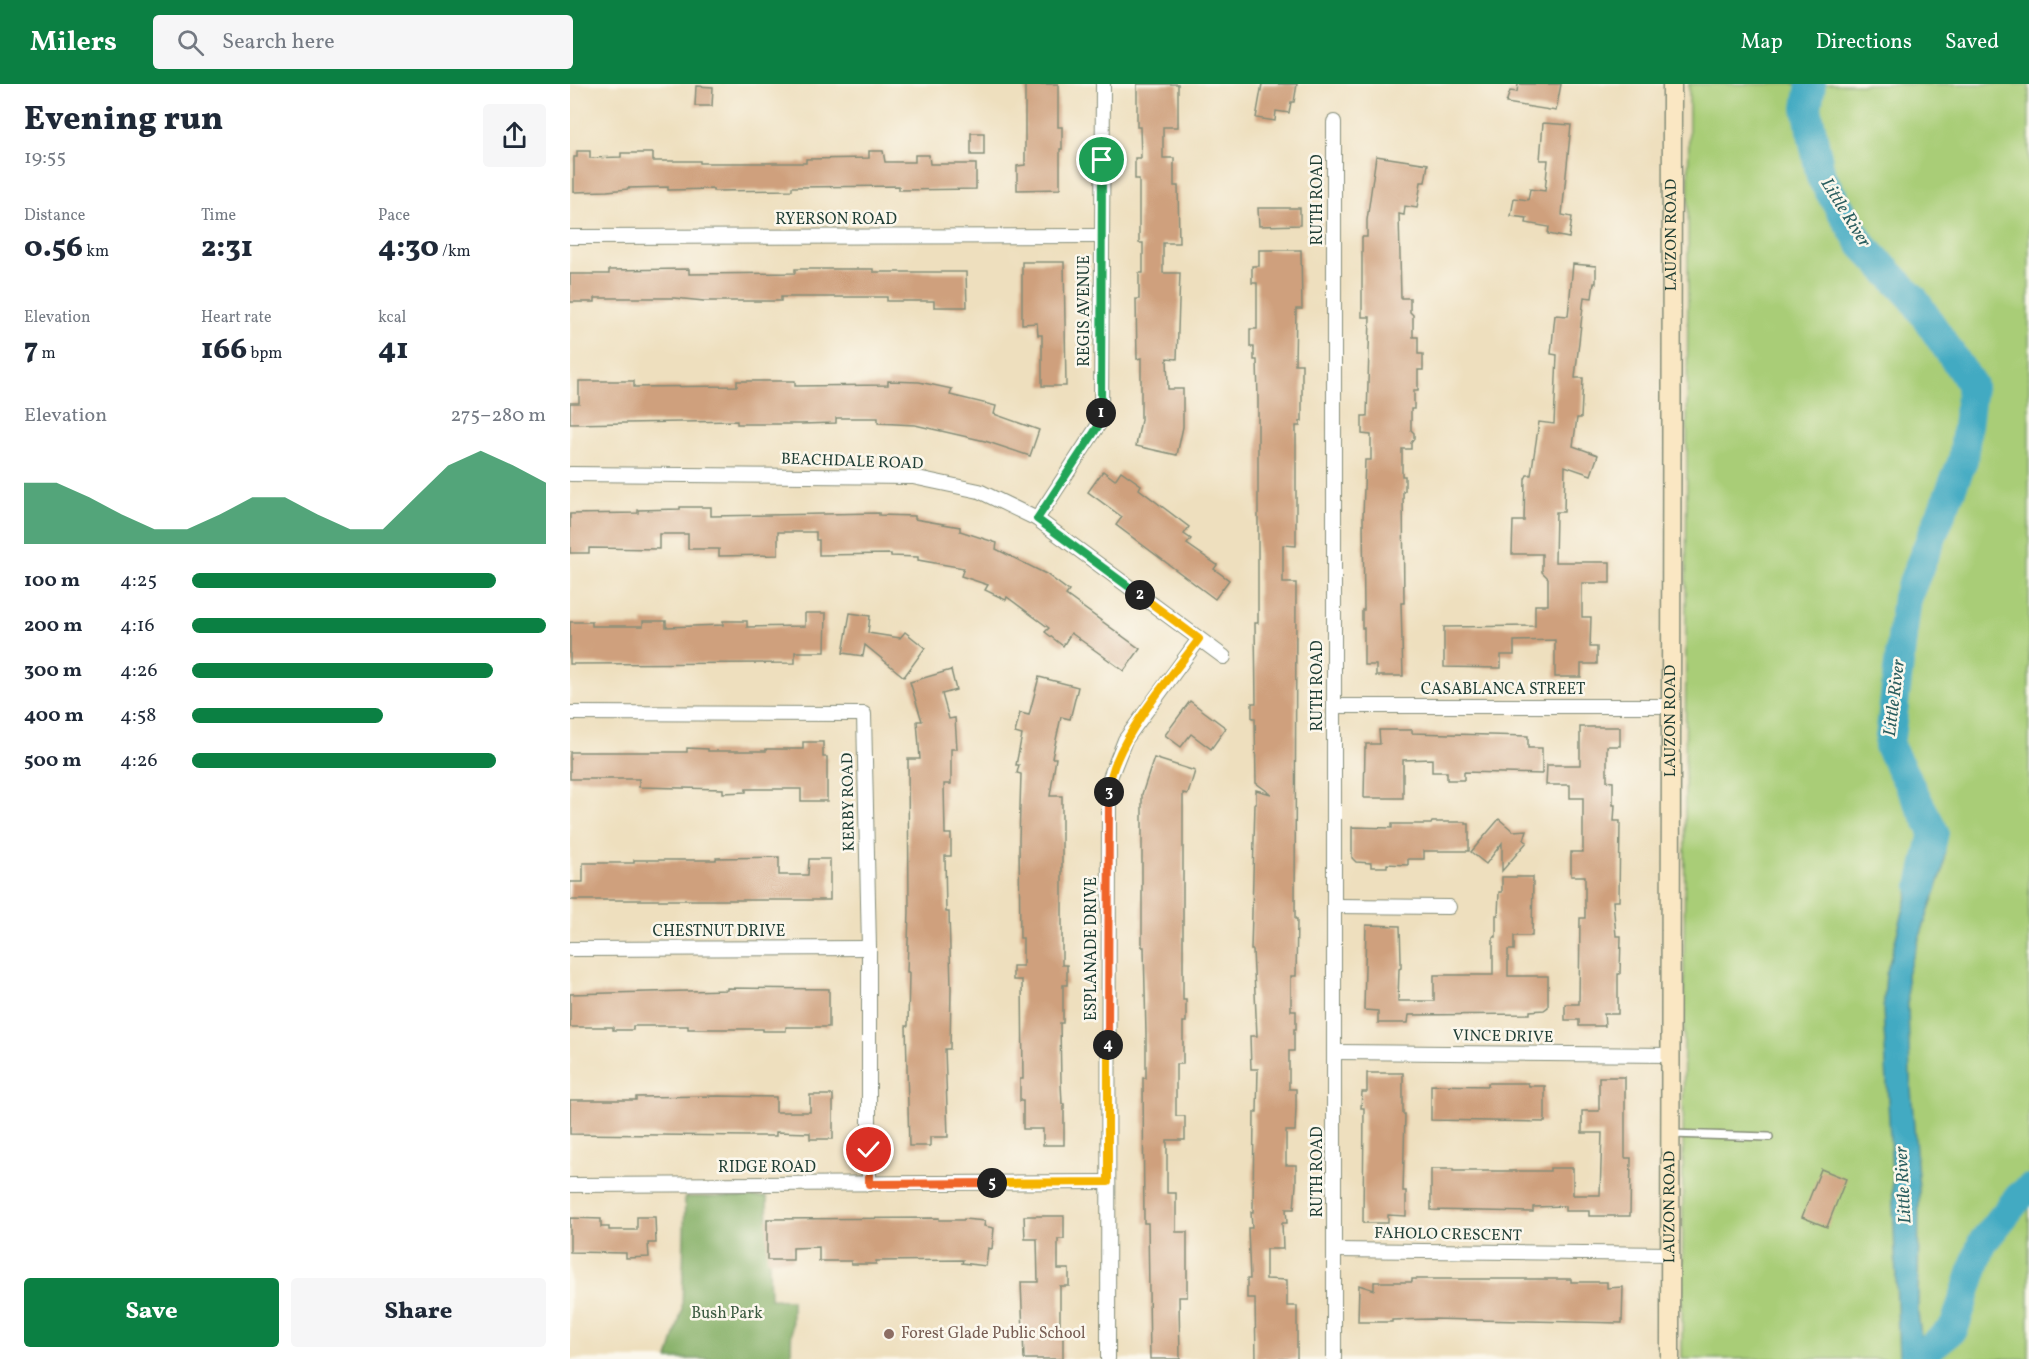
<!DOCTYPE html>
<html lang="en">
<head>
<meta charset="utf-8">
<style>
  body { margin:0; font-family:Vollkorn,serif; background:#f6f6f7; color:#1f2937; height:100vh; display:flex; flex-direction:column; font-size:22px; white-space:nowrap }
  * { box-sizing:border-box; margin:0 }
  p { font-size:20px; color:#747a83 }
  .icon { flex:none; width:33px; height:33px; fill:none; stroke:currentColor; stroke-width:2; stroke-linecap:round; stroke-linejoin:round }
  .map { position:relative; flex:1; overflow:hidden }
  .side { display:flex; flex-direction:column; background:#fff; width:570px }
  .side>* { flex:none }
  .pin { position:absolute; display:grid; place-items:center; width:51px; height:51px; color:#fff; margin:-26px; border:3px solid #fff; border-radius:50%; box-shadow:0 2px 6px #0007 }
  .km { position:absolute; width:30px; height:30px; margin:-15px; border-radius:50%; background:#222; color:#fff; font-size:16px; line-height:30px; text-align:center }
  .round { display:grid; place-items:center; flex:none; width:63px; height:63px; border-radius:6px; background:#f6f6f7 }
  .overview { display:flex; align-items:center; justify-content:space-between; height:102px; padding:0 24px }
  h1 { font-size:33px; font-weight:800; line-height:45px }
  .metrics { display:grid; grid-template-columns:repeat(3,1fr); gap:9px; height:102px; padding:6px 24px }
  .metrics div { display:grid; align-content:center }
  .metrics b { font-size:30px; font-weight:800 }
  .metrics small { font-size:16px; font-weight:400 }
  .metrics p { font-size:16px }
  .chart { height:168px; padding:12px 24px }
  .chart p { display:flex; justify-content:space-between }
  .chart svg { width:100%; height:108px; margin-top:6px; fill:#0b8043; opacity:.7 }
  .primary-button { display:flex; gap:12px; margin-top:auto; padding:12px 24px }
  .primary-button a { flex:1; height:69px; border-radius:6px; background:#0b8043; color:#fff; font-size:24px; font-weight:800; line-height:69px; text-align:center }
  .primary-button a+a { background:#f6f6f7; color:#1f2937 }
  ul { padding:0 24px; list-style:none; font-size:20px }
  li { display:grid; grid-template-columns:96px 72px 1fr; align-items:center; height:45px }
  li i { height:15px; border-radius:8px; background:#0b8043 }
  header { display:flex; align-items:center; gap:36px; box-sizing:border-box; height:84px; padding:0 30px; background:#0b8043; color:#fff }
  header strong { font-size:28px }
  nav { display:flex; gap:33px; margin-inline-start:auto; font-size:21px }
  .search { width:420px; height:54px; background:#f6f6f7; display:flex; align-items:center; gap:15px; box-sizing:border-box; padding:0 21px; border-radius:6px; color:#747a83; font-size:22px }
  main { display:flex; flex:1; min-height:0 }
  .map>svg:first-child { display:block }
  .green { fill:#a9cd77; stroke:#648556; stroke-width:1.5 }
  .forest { fill:#86b068; stroke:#52764e; stroke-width:1.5 }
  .water { fill:#42aac2; stroke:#30747b; stroke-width:1.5 }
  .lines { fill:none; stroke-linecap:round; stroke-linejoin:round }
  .river { stroke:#42aac2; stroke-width:30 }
  .building { fill:#cfa07d }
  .lane-casing { stroke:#868e79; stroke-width:10 }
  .street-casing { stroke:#868e79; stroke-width:16 }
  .secondary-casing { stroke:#868e79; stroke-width:21 }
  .lane { stroke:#fff; stroke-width:7 }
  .street { stroke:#fff; stroke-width:14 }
  .secondary { stroke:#fae7c3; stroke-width:18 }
  .split-1-casing { stroke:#fff; stroke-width:12 }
  .split-2-casing { stroke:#fff; stroke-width:12 }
  .split-3-casing { stroke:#fff; stroke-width:12 }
  .split-4-casing { stroke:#fff; stroke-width:12 }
  .split-5-casing { stroke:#fff; stroke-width:12 }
  .split-6-casing { stroke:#fff; stroke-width:12 }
  .split-1 { stroke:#22a559; stroke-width:8 }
  .split-2 { stroke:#22a559; stroke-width:8 }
  .split-3 { stroke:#f5b400; stroke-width:8 }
  .split-4 { stroke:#f0652b; stroke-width:8 }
  .split-5 { stroke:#f5b400; stroke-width:8 }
  .split-6 { stroke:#f0652b; stroke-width:8 }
  .education-dot { fill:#8d6e63; stroke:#fbf7ec; stroke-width:2 }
  .labels { text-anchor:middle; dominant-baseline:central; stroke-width:5; stroke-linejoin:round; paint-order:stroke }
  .street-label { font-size:16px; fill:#1f3d34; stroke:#fbf7ec }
  .park-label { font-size:16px; fill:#3b5a41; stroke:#fbf7ec }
  .education-label { font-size:16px; fill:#785e54; stroke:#fbf7ec; text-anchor:start }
  .water-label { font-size:18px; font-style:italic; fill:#2a5e5f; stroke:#fbf7ec }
</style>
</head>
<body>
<header>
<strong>Milers</strong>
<div class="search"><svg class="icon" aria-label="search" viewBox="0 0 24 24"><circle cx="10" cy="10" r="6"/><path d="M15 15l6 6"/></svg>Search here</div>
<nav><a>Map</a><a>Directions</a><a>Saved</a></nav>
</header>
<main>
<section class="side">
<div class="overview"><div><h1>Evening run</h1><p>19:55</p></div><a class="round"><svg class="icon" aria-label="share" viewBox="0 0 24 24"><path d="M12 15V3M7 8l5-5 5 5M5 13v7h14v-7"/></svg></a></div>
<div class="metrics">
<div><p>Distance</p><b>0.56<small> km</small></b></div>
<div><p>Time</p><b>2:31</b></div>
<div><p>Pace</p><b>4:30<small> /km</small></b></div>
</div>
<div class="metrics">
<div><p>Elevation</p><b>7<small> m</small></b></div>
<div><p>Heart rate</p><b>166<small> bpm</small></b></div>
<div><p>kcal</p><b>41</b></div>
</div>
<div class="chart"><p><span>Elevation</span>275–280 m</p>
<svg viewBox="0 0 160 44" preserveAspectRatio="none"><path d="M0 44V19L10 19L20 25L30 32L40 38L50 38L60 32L70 25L80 25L90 32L100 38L110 38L120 25L130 12L140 6L150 12L160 19V44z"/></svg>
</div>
<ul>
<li><b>100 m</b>4:25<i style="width:86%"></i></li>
<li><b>200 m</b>4:16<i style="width:100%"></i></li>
<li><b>300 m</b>4:26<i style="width:85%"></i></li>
<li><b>400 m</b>4:58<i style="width:54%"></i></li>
<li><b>500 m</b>4:26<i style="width:86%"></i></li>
</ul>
<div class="primary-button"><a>Save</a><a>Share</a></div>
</section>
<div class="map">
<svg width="1459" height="1275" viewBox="0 0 1459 1275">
  <rect width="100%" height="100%" fill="#fbf7ec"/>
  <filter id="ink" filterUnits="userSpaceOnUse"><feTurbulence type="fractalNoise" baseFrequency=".0167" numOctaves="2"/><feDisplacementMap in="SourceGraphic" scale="12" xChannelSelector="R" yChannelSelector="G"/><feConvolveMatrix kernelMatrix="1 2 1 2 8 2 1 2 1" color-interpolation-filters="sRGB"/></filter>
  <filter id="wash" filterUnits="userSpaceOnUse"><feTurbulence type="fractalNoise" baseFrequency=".008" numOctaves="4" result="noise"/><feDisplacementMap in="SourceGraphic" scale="24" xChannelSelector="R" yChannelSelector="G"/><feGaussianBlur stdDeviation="1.35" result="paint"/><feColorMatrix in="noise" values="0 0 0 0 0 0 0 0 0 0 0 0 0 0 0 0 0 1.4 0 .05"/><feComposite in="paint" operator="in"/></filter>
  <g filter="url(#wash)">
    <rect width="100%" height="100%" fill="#eedfbe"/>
    <!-- green -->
    <polygon class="green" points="1119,0 1459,0 1459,1275 1112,1275"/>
    <!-- forest -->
    <polygon class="forest" points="115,1113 197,1113 200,1215 222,1216 221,1275 98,1275 112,1227"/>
    <!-- water -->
    <polygon class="water" points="1351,761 1375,763 1373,786 1337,890 1340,992 1349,1105 1348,1229 1354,1275 1329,1275 1322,1091 1313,926 1316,891"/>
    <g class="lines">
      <!-- river -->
      <g class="river">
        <polyline points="1241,0 1237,24 1251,93 1292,161 1343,214 1402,301 1393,376 1337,513 1319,662 1364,748 1352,802"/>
        <polyline points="1346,1275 1384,1244 1412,1159 1449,1113 1459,1105"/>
      </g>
    </g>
    <g id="blocks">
      <!-- building -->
      <g class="building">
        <polygon points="455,0 488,0 488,43 492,43 492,65 490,65 490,105 447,106 447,82 455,81"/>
        <polygon points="567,0 608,0 608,43 593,43 593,74 604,74 604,102 608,102 609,159 593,159 593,189 610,189 607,275 597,274 598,305 613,305 613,343 607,371 566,362 571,336 571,274 567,275 566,215 569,215 569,189 573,189 573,159 569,159 569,95 565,95 565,74 571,74 570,43 567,43"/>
        <polygon points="692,0 727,0 724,18 721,18 719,29 706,27 705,37 686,34"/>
        <polygon points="948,0 991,0 986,27 936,19 940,7 947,8"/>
        <polygon points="126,2 143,3 142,22 125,22"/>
        <polygon points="973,39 1001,41 992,131 1002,133 999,154 978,150 979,143 956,139 957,134 941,132 944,114 958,116 960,105 975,107 978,76 970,76"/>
        <rect x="401" y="49" width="13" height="22"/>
        <polygon points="7,67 20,67 20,74 51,73 51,69 83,69 83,77 130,77 130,79 236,79 236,75 299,74 299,67 313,67 315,78 345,78 345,71 359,71 360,80 406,80 406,105 329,106 329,102 222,103 222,106 143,107 143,105 98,106 98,103 58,104 59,105 37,107 4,108 4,73 7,73"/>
        <polygon points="806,72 858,80 855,98 851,98 847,124 835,122 834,131 829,130 831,214 840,214 840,228 843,231 843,253 848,253 848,270 853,270 853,286 848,286 848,306 844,306 844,325 841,325 841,346 844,349 844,355 841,359 841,365 832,365 832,392 835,392 835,407 833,407 834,519 831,519 833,592 806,592 806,581 794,581 794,544 792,544 792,526 794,526 793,433 795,376 801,376 801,351 792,350 792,332 797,332 800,233 792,233 792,153 797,153 797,136"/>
        <polygon points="688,124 730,124 730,141 689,142"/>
        <polygon points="689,166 731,166 732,225 726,225 725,280 732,280 732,337 730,337 730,342 726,342 726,462 713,461 713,499 726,499 725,835 727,835 726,892 721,892 721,927 726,927 726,945 724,945 724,967 719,967 719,1005 726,1005 726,1023 725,1047 716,1047 716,1081 726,1081 726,1101 724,1125 716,1125 717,1139 712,1139 713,1165 696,1165 696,1195 717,1196 717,1222 727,1222 727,1275 686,1275 685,1214 677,1214 677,1195 680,1195 678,1144 682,1144 681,1128 683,1128 684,1028 687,1028 688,985 681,985 680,952 687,952 683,866 681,866 685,720 686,720 686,706 701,710 686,699 685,634 682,634 682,619 686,619 685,539 688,539 688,315 687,276 684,276 684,263 680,263 680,245 687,245 687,199 682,199 682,182 689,182"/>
        <polygon points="452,178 494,178 496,302 472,302 472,251 468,251 467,239 452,240"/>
        <polygon points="1003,180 1026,182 1026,199 1024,199 1022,214 1014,213 1005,294 1013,294 1011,334 1007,334 1003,362 1028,371 1021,391 995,382 994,428 986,428 985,478 1040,478 1040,499 1012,499 1012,533 1021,533 1020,563 1027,563 1027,580 1011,580 1011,593 985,593 985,556 944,557 944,571 931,571 931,584 874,583 874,543 965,542 965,521 978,521 978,494 972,488 972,470 942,470 943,437 954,437 955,395 957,391 961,391 969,338 984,340 987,271 981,270 985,231 998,232"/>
        <polygon points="119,185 119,190 225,189 225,185 303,185 303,188 396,188 397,223 364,223 364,217 317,217 317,213 211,213 211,217 134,217 104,214 25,214 25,218 0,218 0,190 39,190 39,186"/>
        <polygon points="9,297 64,297 64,303 167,302 167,297 225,297 225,302 318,301 318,297 349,298 382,305 380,311 426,322 424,330 469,346 460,372 415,357 345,341 308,339 308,334 266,334 266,339 231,340 167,340 167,337 0,340 0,319 9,319"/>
        <polygon points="533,387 545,396 551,387 571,401 569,405 619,443 614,450 621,455 617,460 647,481 644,485 659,496 645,515 546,441 552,433 518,408"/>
        <polygon points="110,423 141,423 141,432 309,429 309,431 345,432 345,435 390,443 390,447 427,459 426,465 476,490 499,507 496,511 570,565 554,587 501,549 493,562 475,548 479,544 437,513 436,516 415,506 418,501 391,492 394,484 348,476 348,473 321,472 321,470 249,471 249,456 246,456 246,448 208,448 208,471 149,472 149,465 118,465 118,450 89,450 89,465 19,464 19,469 0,469 0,430 68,429 68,426 110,425"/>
        <polygon points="235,529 256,529 255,568 225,568 225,579 0,580 0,538 22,538 22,542 73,542 73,537 96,537 96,543 153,541 153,537 177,537 177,543 235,542"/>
        <polygon points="280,529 300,532 298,549 330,554 335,548 355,564 334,593 295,561 293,572 273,569"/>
        <polygon points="381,586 386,606 372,610 379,635 385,634 387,665 381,665 381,700 374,700 375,750 381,750 381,772 375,772 376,828 379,828 381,904 380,965 375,965 378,1053 360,1053 360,1062 339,1062 336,942 338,942 339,888 337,888 339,828 338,675 350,675 347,637 352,637 340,598"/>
        <polygon points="469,593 508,603 500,635 491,633 482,674 486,674 480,712 492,712 492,881 497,881 497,901 493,901 493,939 490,939 491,999 492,1020 494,1020 494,1061 473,1061 473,1045 453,1045 453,1017 450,1017 450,995 453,995 452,896 443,896 443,882 453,882 453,854 450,854 449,756 451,690 447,689 449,681 446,681 452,651 445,649 450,629 459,631"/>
        <polygon points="620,617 656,644 641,665 621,650 611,663 595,651"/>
        <polygon points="1010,643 1050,643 1050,662 1037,662 1037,697 1043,698 1043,721 1045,721 1044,737 1050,737 1049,817 1043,817 1046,852 1051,852 1050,890 1048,890 1048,930 1034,930 1035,942 1009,942 1009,936 995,936 995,920 1009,920 1010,834 1015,834 1015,792 1001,792 1001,768 1013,768 1013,714 1000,714 1000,701 976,701 977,681 1010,681"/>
        <polygon points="809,646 842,646 842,649 958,652 958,664 972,664 972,690 894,688 894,696 877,696 877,688 862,688 862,675 833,676 833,714 794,714 795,664 796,664 796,660 810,660"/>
        <polygon points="233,658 253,658 253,673 257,673 257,717 231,717 231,705 176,705 176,708 153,709 153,705 69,703 69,695 0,695 0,668 117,668 117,664 138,665 138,667 196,667 196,665 233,665"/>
        <polygon points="584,674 625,687 618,710 613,709 613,916 616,916 616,938 613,938 613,980 606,980 606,1032 615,1032 615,1056 597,1056 597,1109 606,1109 606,1148 617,1148 617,1213 609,1213 610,1275 580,1275 578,1139 574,1139 573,994 576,994 576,950 574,863 572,863 572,710"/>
        <polygon points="929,735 943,747 957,746 954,756 957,758 932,787 932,759 916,780 901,768"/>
        <polygon points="862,738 896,738 896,740 899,740 899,767 854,767 854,775 838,775 838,781 817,780 817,783 801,783 801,779 786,778 782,774 782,743 822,744 822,740 861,740"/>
        <polygon points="209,773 209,791 238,791 239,775 260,775 260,816 0,816 0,798 13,798 13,779 64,779 64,776 146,776 146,774"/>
        <polygon points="932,793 963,793 962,852 944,852 944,866 938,866 938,892 978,892 978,923 974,926 960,927 960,930 839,931 838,939 808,939 808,927 794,926 796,841 830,842 831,876 831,884 829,885 828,917 864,917 864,891 923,891 923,853 926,853 926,831 928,831 929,808 932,808"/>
        <polygon points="157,904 259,905 259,943 216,943 216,947 193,947 193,945 118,945 118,942 63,942 63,946 43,946 43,943 0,943 0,910 157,906"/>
        <polygon points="797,989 833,989 833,1030 835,1030 833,1107 836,1107 836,1132 818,1131 818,1139 793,1139 794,1024 791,1024 792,1008 797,1008"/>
        <polygon points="1029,993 1055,993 1055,1074 1061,1074 1060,1132 1019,1132 1019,1127 995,1127 995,1122 963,1123 963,1128 861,1126 861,1085 883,1085 883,1087 980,1087 980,1084 1003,1084 1003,1111 1030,1111 1032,1049 1012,1049 1012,1027 1029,1027"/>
        <polygon points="918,999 958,999 959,1002 975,1002 975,1038 861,1036 861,1001 918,1002"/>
        <polygon points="240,1011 263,1011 263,1055 240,1055 240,1049 206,1048 206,1052 180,1052 0,1050 0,1016 66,1016 66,1013 149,1012 206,1013 206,1028 240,1028"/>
        <polygon points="1251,1085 1276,1095 1257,1143 1232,1133"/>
        <polygon points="454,1132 494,1132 494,1155 488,1155 488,1185 499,1185 499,1202 490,1202 490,1246 493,1246 493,1275 454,1275 451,1198 468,1198 467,1155 455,1155"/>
        <polygon points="67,1133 85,1133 86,1159 78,1159 79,1173 56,1174 56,1169 0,1168 0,1134 31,1135 31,1143 39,1143 39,1146 67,1146"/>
        <polygon points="369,1134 369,1136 394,1136 394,1135 415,1137 414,1142 424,1144 422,1165 418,1164 416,1182 392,1179 393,1176 306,1177 306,1180 281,1180 281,1177 249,1177 249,1163 223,1164 223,1176 197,1176 197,1135"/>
        <polygon points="842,1195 1001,1195 1001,1198 1037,1198 1037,1204 1053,1203 1052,1239 861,1235 822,1236 822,1238 788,1238 789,1201 804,1206 804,1198 842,1198"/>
      </g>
    </g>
  </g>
  <g filter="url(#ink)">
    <use href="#blocks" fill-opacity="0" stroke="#868e79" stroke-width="1.5"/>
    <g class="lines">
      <!-- lane casing -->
      <g class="lane-casing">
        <polyline id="lane" points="1101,1050 1199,1053"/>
      </g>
      <!-- street casing -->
      <g class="street-casing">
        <g id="street">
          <polyline points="0,153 532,152"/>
          <polyline points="0,390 343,393 409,407 467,435 654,573"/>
          <polyline points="467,435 531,337 533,0"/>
          <polyline points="764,622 1101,622"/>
          <polyline points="0,629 294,630 299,864 299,1100"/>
          <polyline points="765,822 879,823"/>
          <polyline points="0,865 299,864"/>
          <polyline points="765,968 1101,971"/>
          <polyline points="0,1101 538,1098"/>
          <polyline points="765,1166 1101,1170"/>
          <polyline points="538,1275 539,696 555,656 629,555"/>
          <polyline points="764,1275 764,38"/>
        </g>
      </g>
      <!-- secondary casing -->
      <g class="secondary-casing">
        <g id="secondary">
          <path id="s1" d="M 1100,1275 L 1102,0"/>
        </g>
      </g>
      <!-- lane -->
      <use href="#lane" class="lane"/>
      <!-- street -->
      <use href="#street" class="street"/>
      <!-- secondary -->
      <use href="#secondary" class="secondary"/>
    </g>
  </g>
  <g class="lines" filter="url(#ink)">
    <!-- split-1 casing -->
    <g class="split-1-casing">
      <polyline id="split-1" points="531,329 532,76"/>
    </g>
    <!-- split-2 casing -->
    <g class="split-2-casing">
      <polyline id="split-2" points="531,329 531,338 467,435 570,511"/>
    </g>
    <!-- split-3 casing -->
    <g class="split-3-casing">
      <path id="split-3" d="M 539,708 C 539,663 601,593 629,555 L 570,511"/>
    </g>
    <!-- split-4 casing -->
    <g class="split-4-casing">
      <polyline id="split-4" points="538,961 539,708"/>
    </g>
    <!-- split-5 casing -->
    <g class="split-5-casing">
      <polyline id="split-5" points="422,1099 538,1098 538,961"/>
    </g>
    <!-- split-6 casing -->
    <g class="split-6-casing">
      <polyline id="split-6" points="299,1066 299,1100 422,1099"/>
    </g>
    <!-- split-1 -->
    <use href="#split-1" class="split-1"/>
    <!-- split-2 -->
    <use href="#split-2" class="split-2"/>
    <!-- split-3 -->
    <use href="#split-3" class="split-3"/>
    <!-- split-4 -->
    <use href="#split-4" class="split-4"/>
    <!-- split-5 -->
    <use href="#split-5" class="split-5"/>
    <!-- split-6 -->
    <use href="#split-6" class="split-6"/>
  </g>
  <!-- markers -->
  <circle class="education-dot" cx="319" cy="1250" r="6"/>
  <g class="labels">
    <!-- street labels -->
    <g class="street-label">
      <text transform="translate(748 116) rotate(-90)">RUTH ROAD</text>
      <text x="266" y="136">RYERSON ROAD</text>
      <text stroke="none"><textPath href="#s1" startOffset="1124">LAUZON ROAD</textPath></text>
      <text transform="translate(515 227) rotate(-90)">REGIS AVENUE</text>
      <text transform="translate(282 378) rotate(2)">BEACHDALE ROAD</text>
      <text transform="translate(748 602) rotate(-90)">RUTH ROAD</text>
      <text x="933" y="606">CASABLANCA STREET</text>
      <text stroke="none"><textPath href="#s1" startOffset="638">LAUZON ROAD</textPath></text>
      <text transform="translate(279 718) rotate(-91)">KERBY ROAD</text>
      <text x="149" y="848">CHESTNUT DRIVE</text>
      <text transform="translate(522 865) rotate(-90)">ESPLANADE DRIVE</text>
      <text transform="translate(933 953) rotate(1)">VINCE DRIVE</text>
      <text x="197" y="1084">RIDGE ROAD</text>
      <text transform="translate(748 1088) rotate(-90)">RUTH ROAD</text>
      <text stroke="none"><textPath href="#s1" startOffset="152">LAUZON ROAD</textPath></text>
      <text transform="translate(878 1151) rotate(1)">FAHOLO CRESCENT</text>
    </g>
    <!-- park labels -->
    <g class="park-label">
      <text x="157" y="1230">Bush Park</text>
    </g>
    <!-- education labels -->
    <g class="education-label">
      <text x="331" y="1250">Forest Glade Public School</text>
    </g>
    <!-- water labels -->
    <g class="water-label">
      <text transform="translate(1275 129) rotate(58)">Little River</text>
      <text transform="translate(1325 614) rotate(-83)">Little River</text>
      <text transform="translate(1334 1101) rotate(-93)">Little River</text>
    </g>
  </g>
</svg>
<div class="pin" style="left:532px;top:76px;background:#1e9e55"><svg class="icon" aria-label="arrive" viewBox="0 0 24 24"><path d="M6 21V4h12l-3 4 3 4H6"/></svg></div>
<div class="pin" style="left:299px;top:1066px;background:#d93025"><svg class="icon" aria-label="check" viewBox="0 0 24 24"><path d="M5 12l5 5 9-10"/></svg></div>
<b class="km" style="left:531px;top:329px">1</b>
<b class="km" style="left:570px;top:511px">2</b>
<b class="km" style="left:539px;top:708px">3</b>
<b class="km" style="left:538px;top:961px">4</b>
<b class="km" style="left:422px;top:1099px">5</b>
</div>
</main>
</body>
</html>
